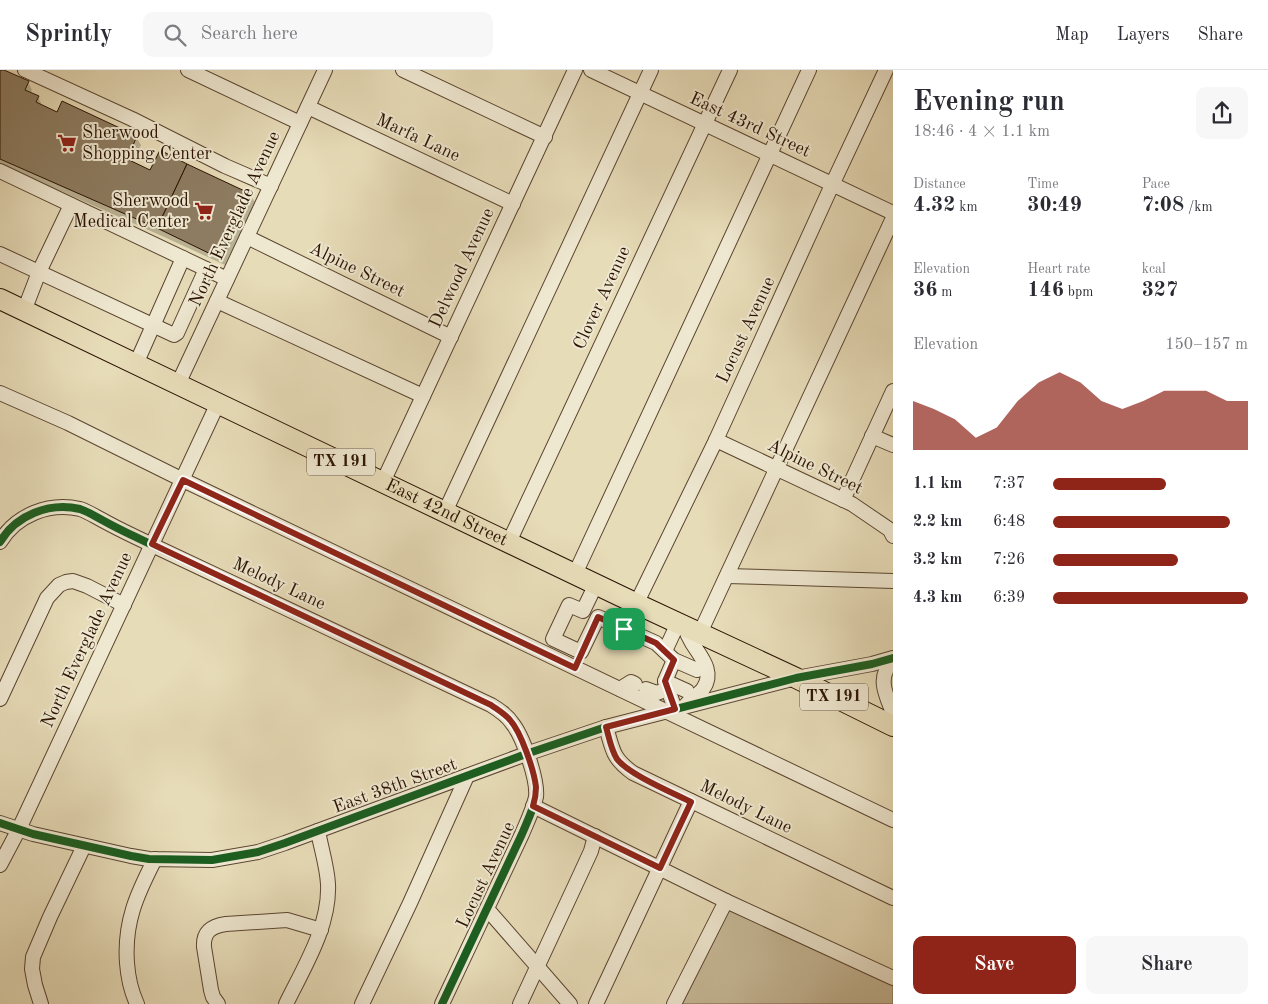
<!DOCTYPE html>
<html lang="en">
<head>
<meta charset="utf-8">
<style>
  body { margin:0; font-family:"Old Standard TT",serif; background:#f7f7f7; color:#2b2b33; height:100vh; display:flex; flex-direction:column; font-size:19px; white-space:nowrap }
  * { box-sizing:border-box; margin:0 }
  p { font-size:16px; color:#7c7c81 }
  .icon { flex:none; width:28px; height:28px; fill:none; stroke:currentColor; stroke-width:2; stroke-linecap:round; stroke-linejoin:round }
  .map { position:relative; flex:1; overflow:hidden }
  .panel { display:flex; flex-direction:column; background:#fff; width:375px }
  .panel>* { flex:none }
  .pin { position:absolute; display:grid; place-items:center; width:42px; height:42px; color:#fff; margin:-21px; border-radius:10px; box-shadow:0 2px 8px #0006 }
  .round { display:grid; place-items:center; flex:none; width:52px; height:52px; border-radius:10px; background:#f7f7f7 }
  .overview { display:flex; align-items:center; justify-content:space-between; height:85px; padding:0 20px }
  h1 { font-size:28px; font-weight:700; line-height:38px }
  .metrics { display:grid; grid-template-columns:repeat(3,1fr); gap:8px; height:85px; padding:5px 20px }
  .metrics div { display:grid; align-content:center }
  .metrics b { font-size:21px; font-weight:700 }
  .metrics small { font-size:14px; font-weight:400 }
  .metrics p { font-size:14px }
  .chart { height:140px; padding:10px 20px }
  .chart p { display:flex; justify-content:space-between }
  .chart svg { width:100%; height:90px; margin-top:5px; fill:#8f2418; opacity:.7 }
  .cta { display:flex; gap:10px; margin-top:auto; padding:10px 20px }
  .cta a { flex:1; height:58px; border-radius:10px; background:#8f2418; color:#fff; font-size:20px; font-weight:700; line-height:58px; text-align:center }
  .cta a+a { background:#f7f7f7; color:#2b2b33 }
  ul { padding:0 20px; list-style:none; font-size:16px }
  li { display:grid; grid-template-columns:80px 60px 1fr; align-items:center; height:38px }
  li i { height:12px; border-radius:6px; background:#8f2418 }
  header { display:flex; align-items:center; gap:30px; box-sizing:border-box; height:70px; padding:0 25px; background:#fff; border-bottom:1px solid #e1e1e2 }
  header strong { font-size:24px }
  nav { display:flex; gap:28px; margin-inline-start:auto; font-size:18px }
  .search { width:350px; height:45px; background:#f7f7f7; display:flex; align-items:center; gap:12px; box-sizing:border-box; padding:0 18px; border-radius:10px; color:#7c7c81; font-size:19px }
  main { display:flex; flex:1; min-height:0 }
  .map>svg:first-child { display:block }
  .green { fill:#c7ba99; stroke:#79664e }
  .shadow { fill:#0003 }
  .building { fill:#8d7c61; stroke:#2b1302 }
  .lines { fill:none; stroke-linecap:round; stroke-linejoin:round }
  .minor-casing { stroke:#5a4530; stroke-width:16 }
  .highway-casing { stroke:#2b1302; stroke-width:22 }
  .minor { stroke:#efe8d1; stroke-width:14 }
  .highway { stroke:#e7dcb8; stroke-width:20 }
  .cycleway-casing { stroke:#efe8d1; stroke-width:11 }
  .cycleway { stroke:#1b5e20; stroke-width:8 }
  .route-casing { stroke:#fff; stroke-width:10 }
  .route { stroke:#8f2418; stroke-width:6 }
  .labels { text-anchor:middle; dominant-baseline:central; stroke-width:4; stroke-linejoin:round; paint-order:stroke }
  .shield { fill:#efe8d1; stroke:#665340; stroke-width:1 }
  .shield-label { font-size:16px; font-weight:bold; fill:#2b1302 }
  .street-label { font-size:18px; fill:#2b1302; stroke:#efe8d1 }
  .poi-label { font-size:18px; fill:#2b1302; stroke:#efe8d1; text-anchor:start }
</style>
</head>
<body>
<header>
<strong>Sprintly</strong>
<div class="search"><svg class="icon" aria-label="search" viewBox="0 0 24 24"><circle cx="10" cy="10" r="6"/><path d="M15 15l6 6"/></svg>Search here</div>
<nav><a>Map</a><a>Layers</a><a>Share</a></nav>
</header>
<main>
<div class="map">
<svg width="893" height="934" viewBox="0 0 893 934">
  <rect width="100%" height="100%" fill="#e7dcb8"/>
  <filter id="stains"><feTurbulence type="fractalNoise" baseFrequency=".004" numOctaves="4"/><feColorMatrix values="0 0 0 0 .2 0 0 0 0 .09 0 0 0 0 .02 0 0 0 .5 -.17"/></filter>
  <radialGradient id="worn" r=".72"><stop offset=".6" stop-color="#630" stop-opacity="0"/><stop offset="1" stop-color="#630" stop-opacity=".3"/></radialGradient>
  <!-- green -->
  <polygon class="green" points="725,828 893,908 893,934 673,934"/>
  <!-- shadow -->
  <polygon class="shadow" points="0,0 28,12 32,20 30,24 38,27 42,35 42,36 58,44 136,67 141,75 132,93 151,101 250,125 255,132 225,195 162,166 0,94"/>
  <!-- building -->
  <g class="building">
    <polygon points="0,0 4,0 29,11 25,20 39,26 36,32 57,42 62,31 137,66 127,89 150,100 160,80 187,94 157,158 0,89"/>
    <polygon points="187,94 251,124 221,189 157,158"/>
  </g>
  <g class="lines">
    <!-- minor casing -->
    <g class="minor-casing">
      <g id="minor">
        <polyline points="25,0 132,49 225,96 271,116"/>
        <polyline points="188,0 300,53"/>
        <polyline points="403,0 545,67"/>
        <polyline points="591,0 893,143"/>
        <polyline points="308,37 513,134"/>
        <polyline points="0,101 227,209"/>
        <polyline points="247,167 451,267"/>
        <polyline points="0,184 174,265 177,263 206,199"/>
        <polyline points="217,231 423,326"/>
        <polyline points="24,241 39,202 71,135"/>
        <polyline points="136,294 183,188"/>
        <polyline points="178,314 325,0"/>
        <polyline points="0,323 68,353 183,410 893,750"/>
        <polyline points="872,366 893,375"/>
        <polyline points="716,370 852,434 890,460 893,466"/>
        <polyline points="383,412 575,0"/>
        <polyline points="843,430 893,321"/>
        <polyline points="445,442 651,0"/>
        <path d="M 0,472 C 16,445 49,432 80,439 C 89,442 96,447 104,451 C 120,460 136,467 152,475 L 491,635 C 499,640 507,645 512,653 C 523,666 538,710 536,727 C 533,740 527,752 522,764 L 442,934"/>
        <polyline points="509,472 730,0"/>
        <polyline points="575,504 809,0"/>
        <polyline points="727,506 893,511"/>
        <polyline points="596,514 583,541 569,535 553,569 581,582 598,547 656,573 674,590 697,600"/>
        <path d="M 684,555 C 686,561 689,568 692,573 C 701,587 715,602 703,619 C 698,625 691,629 686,635"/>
        <polyline points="624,559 716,370 832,115 886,0"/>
        <polyline points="700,563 893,148"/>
        <polyline points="665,581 678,553"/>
        <polyline points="674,590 665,611 675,639"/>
        <path d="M 893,591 C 876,607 886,625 893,643"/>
        <polyline points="665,611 687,621"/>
        <polyline points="620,619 631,612 635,614"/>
        <polyline points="646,619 657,623 667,619"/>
        <polyline points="0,629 47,528 59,515 66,512 73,511 87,516 124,535"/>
        <path d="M 606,657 C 613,680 612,688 633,703 L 893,828"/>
        <polyline points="533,736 726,831 893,908"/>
        <polyline points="0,753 33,764 131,786 149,789 212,790 258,782 285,773 526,684 606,657 796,608 872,594 893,588"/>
        <polyline points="0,795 19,759 218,333"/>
        <polyline points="488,840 570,934"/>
        <polyline points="41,934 35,915 32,899 33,887 50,847 84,776"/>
        <path d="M 137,934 C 131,921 128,907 127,893 C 124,852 137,824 155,789"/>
        <path d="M 218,934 L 213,927 L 211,920 L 204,877 C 203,861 212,856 226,854 L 287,850 L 321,860"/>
        <path d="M 286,934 C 304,897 330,856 328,814 C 327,796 321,778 318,761"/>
        <polyline points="362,934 410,833 467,706"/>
        <polyline points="520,934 580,805 591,781 595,766"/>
        <polyline points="596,934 691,731"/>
        <polyline points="674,934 726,831"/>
      </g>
    </g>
    <!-- highway casing -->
    <g class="highway-casing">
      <g id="highway">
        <path id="s1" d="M 0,229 L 637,534 L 796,608 L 893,656"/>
      </g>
    </g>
    <!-- minor -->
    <use href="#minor" class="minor"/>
    <!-- highway -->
    <use href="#highway" class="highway"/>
    <!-- cycleway casing -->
    <g class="cycleway-casing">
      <g id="cycleway">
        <path d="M 0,472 C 16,445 49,432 80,439 C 89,442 96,447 104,451 C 120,460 136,467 152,475 L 491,635 C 499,640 507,645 512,653 C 523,666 538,710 536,727 C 533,740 527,752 522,764 L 442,934"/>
        <polyline points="0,753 33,764 131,786 149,789 212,790 258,782 285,773 526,684 606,657 796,608 872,594 893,588"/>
      </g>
    </g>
    <!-- cycleway -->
    <use href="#cycleway" class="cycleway"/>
  </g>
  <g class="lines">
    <!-- route casing -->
    <g class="route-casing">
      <path id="route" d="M 183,410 L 575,598 L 598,547 L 656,573 L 674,590 L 665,611 L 675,639 L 606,657 C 609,667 611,680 617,689 C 628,704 673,723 691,732 L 660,798 L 533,736 C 535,730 536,723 536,717 C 534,700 521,662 510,650 C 505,644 498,640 491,635 L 152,474 Z"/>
    </g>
    <!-- route -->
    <use href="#route" class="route"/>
  </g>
  <!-- icons -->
  <defs>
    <g id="supermarket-bare" transform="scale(1.5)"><path d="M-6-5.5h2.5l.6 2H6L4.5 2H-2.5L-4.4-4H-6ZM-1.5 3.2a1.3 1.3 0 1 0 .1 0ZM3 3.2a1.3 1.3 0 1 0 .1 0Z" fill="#8f2418" stroke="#efe8d1" stroke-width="2.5" paint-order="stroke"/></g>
  </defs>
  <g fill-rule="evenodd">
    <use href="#supermarket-bare" x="67" y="73"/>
    <use href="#supermarket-bare" x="204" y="141"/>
  </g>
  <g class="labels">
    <!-- shield labels -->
    <g class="shield">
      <rect x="307" y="378.5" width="68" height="27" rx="4"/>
      <rect x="800" y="613.5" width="68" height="27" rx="4"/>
    </g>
    <g class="shield-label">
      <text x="341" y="392">TX 191</text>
      <text x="834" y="627">TX 191</text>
    </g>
    <!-- street labels -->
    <g class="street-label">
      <text transform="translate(750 55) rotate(25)">East 43rd Street</text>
      <text transform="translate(418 68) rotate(25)">Marfa Lane</text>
      <text transform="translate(235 149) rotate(-65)">North Everglade Avenue</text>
      <text transform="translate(462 198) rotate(-65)">Delwood Avenue</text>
      <text transform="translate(357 200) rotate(26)">Alpine Street</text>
      <text transform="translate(602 228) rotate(-65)">Clover Avenue</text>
      <text transform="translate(746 260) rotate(-65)">Locust Avenue</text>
      <text transform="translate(815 397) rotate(26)">Alpine Street</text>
      <text stroke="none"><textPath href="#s1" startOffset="495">East 42nd Street</textPath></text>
      <text transform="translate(279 514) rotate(25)">Melody Lane</text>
      <text transform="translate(87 570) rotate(-65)">North Everglade Avenue</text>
      <text transform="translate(395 716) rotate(-20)">East 38th Street</text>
      <text transform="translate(746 737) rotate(26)">Melody Lane</text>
      <text transform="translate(486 805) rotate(-65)">Locust Avenue</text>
    </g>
    <!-- poi labels -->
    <g class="poi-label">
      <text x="82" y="63">Sherwood<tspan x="82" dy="21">Shopping Center</tspan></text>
      <text x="189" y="131" text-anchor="end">Sherwood<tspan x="189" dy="21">Medical Center</tspan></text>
    </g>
  </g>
  <rect width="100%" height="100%" filter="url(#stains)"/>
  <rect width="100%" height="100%" fill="url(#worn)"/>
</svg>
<div class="pin" style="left:624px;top:559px;background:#1e9e55"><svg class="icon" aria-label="arrive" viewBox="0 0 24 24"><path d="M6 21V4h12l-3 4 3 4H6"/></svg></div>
</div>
<section class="panel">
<div class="overview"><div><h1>Evening run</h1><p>18:46 · 4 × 1.1 km</p></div><a class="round"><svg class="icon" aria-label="share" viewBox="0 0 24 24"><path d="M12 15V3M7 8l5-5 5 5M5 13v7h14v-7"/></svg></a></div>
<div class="metrics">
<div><p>Distance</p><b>4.32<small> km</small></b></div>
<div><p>Time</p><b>30:49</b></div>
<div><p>Pace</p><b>7:08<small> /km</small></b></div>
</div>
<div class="metrics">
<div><p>Elevation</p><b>36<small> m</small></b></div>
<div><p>Heart rate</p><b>146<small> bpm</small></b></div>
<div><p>kcal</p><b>327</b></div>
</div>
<div class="chart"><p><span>Elevation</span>150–157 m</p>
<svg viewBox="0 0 160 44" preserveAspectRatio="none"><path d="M0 44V20L10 24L20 29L30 38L40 33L50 20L60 11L70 6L80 11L90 20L100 24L110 20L120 15L130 15L140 15L150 20L160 20V44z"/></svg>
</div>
<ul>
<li><b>1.1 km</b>7:37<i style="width:58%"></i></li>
<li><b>2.2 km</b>6:48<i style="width:91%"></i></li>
<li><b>3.2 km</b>7:26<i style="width:64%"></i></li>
<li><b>4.3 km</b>6:39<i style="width:100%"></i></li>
</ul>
<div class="cta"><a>Save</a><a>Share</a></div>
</section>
</main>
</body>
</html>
